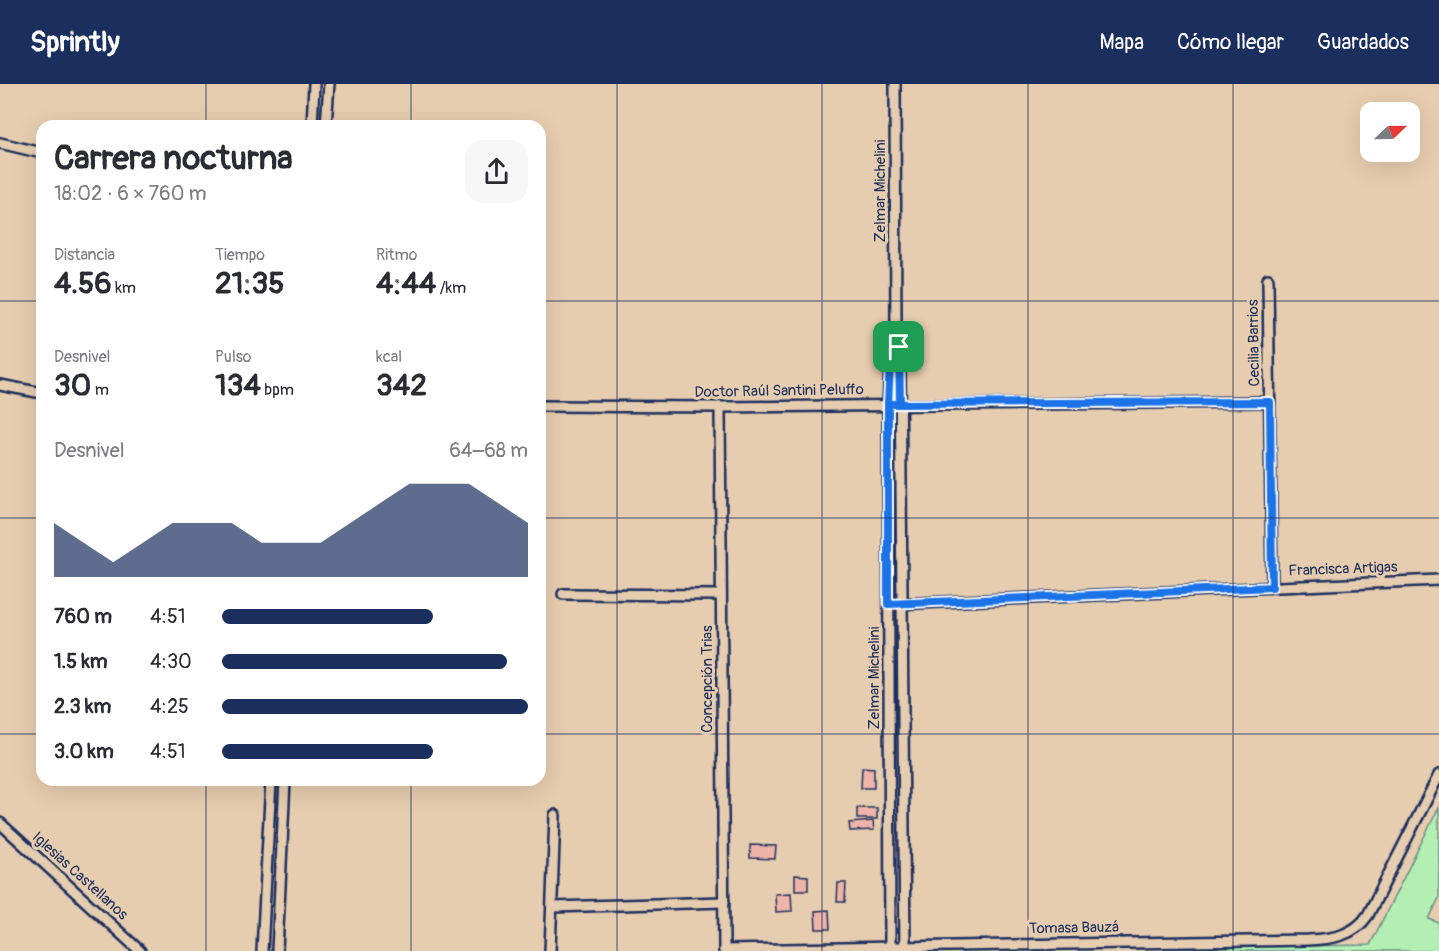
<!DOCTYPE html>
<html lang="es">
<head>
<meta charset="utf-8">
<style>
  body { margin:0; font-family:Pangolin,sans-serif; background:#f7f7f7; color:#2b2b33; height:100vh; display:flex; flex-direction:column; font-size:22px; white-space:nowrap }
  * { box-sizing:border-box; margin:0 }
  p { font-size:20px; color:#7c7c81 }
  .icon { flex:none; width:33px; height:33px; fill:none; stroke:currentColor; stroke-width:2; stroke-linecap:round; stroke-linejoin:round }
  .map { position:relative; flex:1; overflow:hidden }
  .sheet { position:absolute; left:36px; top:36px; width:510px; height:666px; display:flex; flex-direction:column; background:#fff; border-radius:18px; box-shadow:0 6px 24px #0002 }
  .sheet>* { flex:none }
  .needle { width:39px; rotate:68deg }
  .tools { position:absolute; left:1360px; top:18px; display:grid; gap:12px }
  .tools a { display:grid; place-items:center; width:60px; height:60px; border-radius:12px; background:#fff; box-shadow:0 6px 24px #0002; font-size:30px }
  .pin { position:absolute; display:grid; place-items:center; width:51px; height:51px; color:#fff; margin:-26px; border-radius:12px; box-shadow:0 3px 9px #0006 }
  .round { display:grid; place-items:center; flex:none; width:63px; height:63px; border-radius:18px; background:#f7f7f7 }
  .head { display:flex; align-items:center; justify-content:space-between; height:102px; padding:0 18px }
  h1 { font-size:33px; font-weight:800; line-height:45px }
  .figures { display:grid; grid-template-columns:repeat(3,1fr); gap:9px; height:102px; padding:6px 18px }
  .figures div { display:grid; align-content:center }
  .figures b { font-size:30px; font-weight:800 }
  .figures small { font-size:16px; font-weight:400 }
  .figures p { font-size:16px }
  .chart { height:168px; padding:12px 18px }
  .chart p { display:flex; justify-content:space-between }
  .chart svg { width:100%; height:108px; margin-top:6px; fill:#1b2f5e; opacity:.7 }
  ul { padding:0 18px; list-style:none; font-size:20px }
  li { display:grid; grid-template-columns:96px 72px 1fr; align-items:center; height:45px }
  li i { height:15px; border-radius:8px; background:#1b2f5e }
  header { display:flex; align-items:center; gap:36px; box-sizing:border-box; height:84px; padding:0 30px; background:#1b2f5e; color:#fff }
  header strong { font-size:28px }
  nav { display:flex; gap:33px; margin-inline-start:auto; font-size:21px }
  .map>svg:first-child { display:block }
  .green { fill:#b3eeb2; stroke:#678e88; stroke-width:1.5 }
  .building { fill:#eeb4aa; stroke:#1b2f5e; stroke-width:1.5 }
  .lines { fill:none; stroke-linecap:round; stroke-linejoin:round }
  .street-casing { stroke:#1b2f5e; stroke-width:14 }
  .street { stroke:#e7cdaf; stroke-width:9 }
  .route-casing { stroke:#fff; stroke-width:12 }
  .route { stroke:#1a73e8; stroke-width:8 }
  .grid { fill:none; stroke:#1b2f5e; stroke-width:1.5; stroke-opacity:0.55 }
  .labels { text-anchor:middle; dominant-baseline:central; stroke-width:6; stroke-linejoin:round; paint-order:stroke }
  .street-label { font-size:15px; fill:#1b2f5e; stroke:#e7cdaf }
</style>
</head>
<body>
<header>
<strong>Sprintly</strong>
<nav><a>Mapa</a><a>Cómo llegar</a><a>Guardados</a></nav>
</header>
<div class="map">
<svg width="1439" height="867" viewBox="0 0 1439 867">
  <rect width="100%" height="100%" fill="#e7cdaf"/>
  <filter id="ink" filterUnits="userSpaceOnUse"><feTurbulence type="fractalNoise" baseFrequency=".0167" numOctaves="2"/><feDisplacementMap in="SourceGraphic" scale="12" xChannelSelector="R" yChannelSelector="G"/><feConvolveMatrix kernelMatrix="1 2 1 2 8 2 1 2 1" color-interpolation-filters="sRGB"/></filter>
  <g filter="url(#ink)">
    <!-- green -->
    <polygon class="green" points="1439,723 1439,814 1429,835 1439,839 1439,867 1220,867 1220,863 1370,861"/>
    <!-- building -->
    <g class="building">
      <polygon points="862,683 874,684 874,704 861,704"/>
      <rect x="857" y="724" width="20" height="11"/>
      <polygon points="873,737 874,746 850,747 849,739"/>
      <polygon points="750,761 776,762 775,775 750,774"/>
      <polygon points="795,791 808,792 808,806 795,806"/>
      <polygon points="838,799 846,799 845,818 837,818"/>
      <polygon points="791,809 792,827 776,828 775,810"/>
      <polygon points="829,826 830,845 816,845 815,827"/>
    </g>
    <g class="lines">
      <!-- street casing -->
      <g class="street-casing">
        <g id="street">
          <polyline points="312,42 314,0"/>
          <polyline points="326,42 329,0"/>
          <polyline points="0,59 42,69"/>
          <polyline points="1268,195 1272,503"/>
          <polyline points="896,253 900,278 905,867"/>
          <polyline points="0,301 42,309"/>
          <polyline points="540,322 720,323 1270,318"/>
          <polyline points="720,323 724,867"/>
          <polyline points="563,510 721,511"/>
          <polyline points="897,520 1439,496"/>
          <polyline points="0,739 140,867"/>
          <polyline points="552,823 724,818"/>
          <path d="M 724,866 L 1308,856 C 1332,855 1354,852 1368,831 L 1439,691"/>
          <polyline points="262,867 271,696"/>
          <polyline points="277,867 285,696"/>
          <polyline points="550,867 555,731"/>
          <polyline points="890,867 888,320 890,280 896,251 895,0"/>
        </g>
      </g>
      <!-- street -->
      <use href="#street" class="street"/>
    </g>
  </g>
  <g class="lines" filter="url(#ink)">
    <!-- route casing -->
    <g class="route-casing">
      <polyline id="route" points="899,263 900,320 888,320 888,520 1272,503 1270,318 888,320 890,280 896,250 899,263"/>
    </g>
    <!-- route -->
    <use href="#route" class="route"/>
  </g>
  <!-- grid -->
  <path class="grid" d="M 206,0 L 206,42M 411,0 L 411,42M 617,0 L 617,867M 822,0 L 822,867M 1028,0 L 1028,867M 1233,0 L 1233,867M 0,217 L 42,217M 540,217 L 1439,217M 0,434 L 42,434M 540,434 L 1439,434M 0,650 L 42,650M 540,650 L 1439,650M 206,696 L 206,867M 411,696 L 411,867"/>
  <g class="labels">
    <!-- street labels -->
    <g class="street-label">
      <text transform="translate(880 107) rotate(-90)">Zelmar Michelini</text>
      <text transform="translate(1254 259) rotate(-91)">Cecilia Barrios</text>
      <text transform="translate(779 307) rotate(-1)">Doctor Raúl Santini Peluffo</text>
      <text transform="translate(1343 485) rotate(-2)">Francisca Artigas</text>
      <text transform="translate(874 594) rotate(-90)">Zelmar Michelini</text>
      <text transform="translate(707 595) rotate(-90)">Concepción Trias</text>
      <text transform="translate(80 792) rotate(42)">Iglesias Castellanos</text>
      <text transform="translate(1074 844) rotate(-1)">Tomasa Bauzá</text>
    </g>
  </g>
</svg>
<div class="tools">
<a><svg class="needle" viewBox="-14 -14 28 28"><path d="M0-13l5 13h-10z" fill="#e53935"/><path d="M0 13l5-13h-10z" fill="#7c7c81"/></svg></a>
</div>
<div class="pin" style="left:899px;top:263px;background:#1e9e55"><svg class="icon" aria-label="arrive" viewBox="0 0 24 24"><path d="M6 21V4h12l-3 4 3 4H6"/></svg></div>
<section class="sheet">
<div class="head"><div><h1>Carrera nocturna</h1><p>18:02 · 6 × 760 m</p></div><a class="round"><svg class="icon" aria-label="share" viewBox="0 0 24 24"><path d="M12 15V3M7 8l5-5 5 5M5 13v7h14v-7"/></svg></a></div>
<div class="figures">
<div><p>Distancia</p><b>4.56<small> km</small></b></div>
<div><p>Tiempo</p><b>21:35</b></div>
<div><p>Ritmo</p><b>4:44<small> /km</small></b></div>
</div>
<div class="figures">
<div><p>Desnivel</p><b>30<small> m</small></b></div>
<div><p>Pulso</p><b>134<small> bpm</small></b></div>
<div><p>kcal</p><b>342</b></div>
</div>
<div class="chart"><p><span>Desnivel</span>64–68 m</p>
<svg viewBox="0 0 160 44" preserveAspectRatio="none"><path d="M0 44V22L10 30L20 38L30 30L40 22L50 22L60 22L70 30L80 30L90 30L100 22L110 14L120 6L130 6L140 6L150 14L160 22V44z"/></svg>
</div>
<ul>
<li><b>760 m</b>4:51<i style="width:69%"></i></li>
<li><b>1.5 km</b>4:30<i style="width:93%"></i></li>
<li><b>2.3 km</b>4:25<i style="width:100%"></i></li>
<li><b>3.0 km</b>4:51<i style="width:69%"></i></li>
</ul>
</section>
</div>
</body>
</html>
